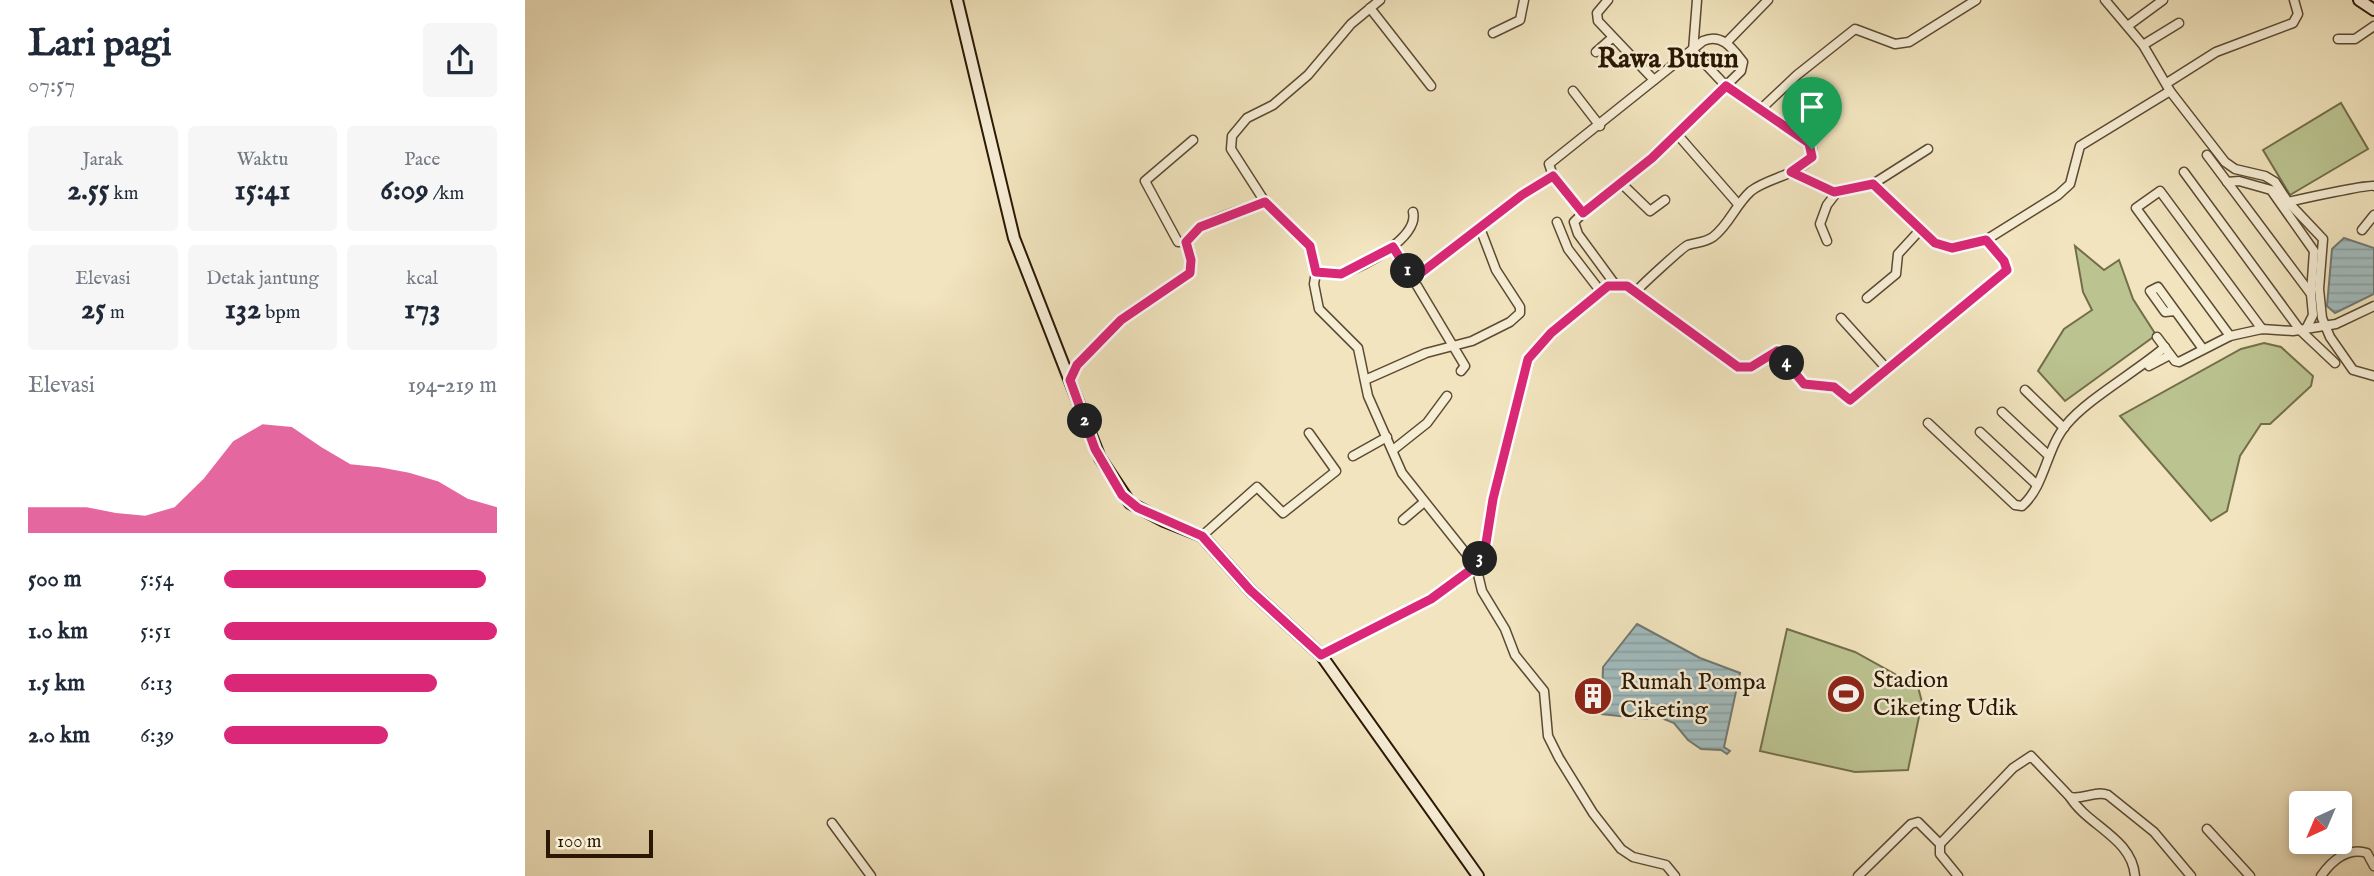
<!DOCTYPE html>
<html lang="id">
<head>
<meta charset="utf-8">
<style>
  body { margin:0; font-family:"IM FELL English",serif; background:#f6f6f7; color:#1f2937; height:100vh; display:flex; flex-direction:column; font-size:26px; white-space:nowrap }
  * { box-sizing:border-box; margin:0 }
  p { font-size:23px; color:#747a83 }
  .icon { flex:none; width:38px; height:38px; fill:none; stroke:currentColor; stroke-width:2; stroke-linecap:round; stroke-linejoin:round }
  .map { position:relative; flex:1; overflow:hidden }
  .details { display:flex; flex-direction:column; background:#fff; width:525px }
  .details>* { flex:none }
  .needle { width:46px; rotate:224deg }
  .tools { position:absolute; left:1764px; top:791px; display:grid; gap:14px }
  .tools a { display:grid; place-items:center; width:63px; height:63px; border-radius:7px; background:#fff; box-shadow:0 4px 10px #0003; font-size:35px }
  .scale { position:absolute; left:21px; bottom:18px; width:107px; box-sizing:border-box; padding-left:7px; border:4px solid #2b1703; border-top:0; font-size:19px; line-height:24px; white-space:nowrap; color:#2b1703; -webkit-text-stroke:5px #f6edd5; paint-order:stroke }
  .pin { position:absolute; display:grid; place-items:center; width:60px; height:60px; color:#fff; margin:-72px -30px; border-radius:50% 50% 50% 0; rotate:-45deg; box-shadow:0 0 7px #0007 }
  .pin .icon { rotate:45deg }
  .km { position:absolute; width:35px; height:35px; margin:-18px; border-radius:50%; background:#222; color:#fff; font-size:19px; line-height:35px; text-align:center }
  .round { display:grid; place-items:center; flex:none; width:74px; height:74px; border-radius:7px; background:#f6f6f7 }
  .overview { display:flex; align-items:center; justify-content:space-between; height:119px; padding:0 28px }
  h1 { font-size:38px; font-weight:700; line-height:52px }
  .metrics { display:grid; grid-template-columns:repeat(3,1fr); gap:10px; height:119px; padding:7px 28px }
  .metrics div { display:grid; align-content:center; border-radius:7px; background:#f6f6f7; text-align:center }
  .metrics b { font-size:30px; font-weight:700 }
  .metrics small { font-size:19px; font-weight:400 }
  .metrics p { font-size:19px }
  .chart { height:196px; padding:14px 28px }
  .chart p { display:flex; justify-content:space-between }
  .chart svg { width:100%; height:126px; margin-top:7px; fill:#db2777; opacity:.7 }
  ul { padding:0 28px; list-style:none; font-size:23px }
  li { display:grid; grid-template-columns:112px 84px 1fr; align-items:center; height:52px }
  li i { height:18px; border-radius:9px; background:#db2777 }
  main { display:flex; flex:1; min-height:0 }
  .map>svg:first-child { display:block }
  .green { fill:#bbc491; stroke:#736e4a; stroke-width:2 }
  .water { fill:url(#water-rules); stroke:#727973; stroke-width:2 }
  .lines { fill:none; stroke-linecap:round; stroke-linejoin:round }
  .street-casing { stroke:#5c4a32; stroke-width:11 }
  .secondary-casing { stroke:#2b1703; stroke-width:14 }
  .street { stroke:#f6edd5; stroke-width:8 }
  .secondary { stroke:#f6edd5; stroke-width:10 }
  .route-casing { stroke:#fff; stroke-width:14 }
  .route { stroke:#db2777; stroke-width:9 }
  .labels { text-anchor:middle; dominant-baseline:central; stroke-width:5; stroke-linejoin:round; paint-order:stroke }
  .poi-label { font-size:24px; fill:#2b1703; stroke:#f6edd5; text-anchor:start }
  .quarter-label { font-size:28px; font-weight:bold; fill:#2b1703; stroke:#f6edd5 }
</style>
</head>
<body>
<main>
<section class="details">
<div class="overview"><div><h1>Lari pagi</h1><p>07:57</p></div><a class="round"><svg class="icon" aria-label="share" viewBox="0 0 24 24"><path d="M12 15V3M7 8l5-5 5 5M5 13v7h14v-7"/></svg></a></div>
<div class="metrics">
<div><p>Jarak</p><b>2.55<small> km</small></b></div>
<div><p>Waktu</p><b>15:41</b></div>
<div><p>Pace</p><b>6:09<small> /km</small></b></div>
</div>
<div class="metrics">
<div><p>Elevasi</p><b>25<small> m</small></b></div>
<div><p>Detak jantung</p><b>132<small> bpm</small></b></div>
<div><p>kcal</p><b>173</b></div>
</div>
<div class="chart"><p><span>Elevasi</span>194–219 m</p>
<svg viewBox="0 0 160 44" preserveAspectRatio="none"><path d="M0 44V35L10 35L20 35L30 37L40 38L50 35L60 25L70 12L80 6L90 7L100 14L110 20L120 21L130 23L140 26L150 32L160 35V44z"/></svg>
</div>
<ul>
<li><b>500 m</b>5:54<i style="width:96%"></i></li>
<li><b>1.0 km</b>5:51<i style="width:100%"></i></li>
<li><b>1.5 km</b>6:13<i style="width:78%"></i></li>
<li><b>2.0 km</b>6:39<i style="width:60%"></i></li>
</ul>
</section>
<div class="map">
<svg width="1849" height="876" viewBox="0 0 1849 876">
  <defs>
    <pattern id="water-rules" width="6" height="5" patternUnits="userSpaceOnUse" patternTransform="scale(1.75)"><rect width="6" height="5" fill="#a1bbbd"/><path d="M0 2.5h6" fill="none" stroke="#8ba0a1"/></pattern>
  </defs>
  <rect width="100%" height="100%" fill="#f1e4be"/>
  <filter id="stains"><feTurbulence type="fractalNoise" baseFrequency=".00286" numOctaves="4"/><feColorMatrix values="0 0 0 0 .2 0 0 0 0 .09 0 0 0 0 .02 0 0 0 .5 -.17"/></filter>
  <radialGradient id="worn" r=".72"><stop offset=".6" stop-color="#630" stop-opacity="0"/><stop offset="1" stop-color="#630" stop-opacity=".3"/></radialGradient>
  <!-- green -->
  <g class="green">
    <polygon points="1816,103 1843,149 1765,195 1738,150"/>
    <polygon points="1550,246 1579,270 1594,260 1608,299 1631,335 1540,401 1513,371 1539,329 1567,310 1558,292"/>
    <polygon points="1739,343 1756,347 1788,376 1786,386 1745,424 1736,424 1715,456 1702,511 1686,521 1595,416 1716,349"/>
    <polygon points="1262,629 1330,652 1393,687 1397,702 1383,770 1330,772 1235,751"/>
  </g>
  <!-- water -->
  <g class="water">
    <polygon points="1819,238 1849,248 1849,294 1810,313 1802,306 1807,249"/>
    <polygon points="1112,624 1175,658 1215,673 1199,747 1205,751 1202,754 1196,750 1176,749 1163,740 1149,723 1124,713 1122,719 1076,714 1072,709 1077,702 1078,667"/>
  </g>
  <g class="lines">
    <!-- street casing -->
    <g class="street-casing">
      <g id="street">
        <polyline points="855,0 826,24 783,75 748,105 722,118 707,136 706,149 740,202 785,246 791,272 789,284 794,309 833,348 843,396 877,473 951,566 957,591 980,629 990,655 1019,691 1023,736 1034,758 1068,813 1096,849 1108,857 1141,865 1150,876"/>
        <polyline points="1083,0 1072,13 1073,21 1129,80"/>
        <polyline points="1580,0 1618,45 1645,91 1700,162 1710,169 1740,176 1750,182 1763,202 1798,239 1794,289 1797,318 1805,337 1828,370 1849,376"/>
        <polyline points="845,8 906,86"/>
        <polyline points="1604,25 1638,0"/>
        <polyline points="968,33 995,20 999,0"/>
        <polyline points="1813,39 1830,39 1849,26"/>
        <polyline points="1202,42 1243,0"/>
        <polyline points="1618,45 1654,23"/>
        <polyline points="1071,52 1087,38"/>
        <polyline points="1642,83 1691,52 1768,23 1773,14 1769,0"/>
        <polyline points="1048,91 1075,126"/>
        <polyline points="1236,109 1272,75 1330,29 1370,44 1384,42 1451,0"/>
        <polyline points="1152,134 1213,204"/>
        <polyline points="1682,155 1786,294 1788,315 1781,329"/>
        <polyline points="1266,172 1309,192 1348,184 1410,243 1427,248 1461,240 1533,195 1545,184 1555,146 1645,91"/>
        <polyline points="1659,172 1775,330 1810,363"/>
        <polyline points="1702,182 1714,181 1746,190 1789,251 1786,294"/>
        <polyline points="1096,183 1125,211 1140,200"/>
        <polyline points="1348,184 1403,149"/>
        <path d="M 1763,202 C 1776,199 1844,184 1849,186"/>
        <path d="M 1058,213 L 1127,158 L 1216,71 L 1218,62 C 1207,48 1197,33 1178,41 L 1024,164 L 1028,176 L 1058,213 L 1049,222 L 1053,234 L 1089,283"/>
        <polyline points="1032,222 1043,249 1076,292"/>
        <polyline points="1837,230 1849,215"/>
        <polyline points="1302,241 1295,224 1302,205 1312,192"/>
        <polyline points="661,242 653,242 620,181 668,140"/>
        <polyline points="868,247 888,279"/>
        <path d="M 791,272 C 800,274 810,276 818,273 C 840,267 894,237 888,212"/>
        <polyline points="1111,292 1213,367 1226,367 1252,351 1279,384 1309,387 1325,400 1482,270 1479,261 1461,240"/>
        <polyline points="1342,298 1371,274 1373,254 1396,229"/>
        <polyline points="1650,311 1640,312 1625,291 1633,287 1678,349"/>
        <polyline points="1316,318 1362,369"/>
        <polyline points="1705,336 1611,208 1635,191 1737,329"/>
        <polyline points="1632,337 1650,361 1654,362 1705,336 1737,329 1768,331 1811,324 1849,306"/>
        <polyline points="1624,366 1645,355"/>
        <polyline points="936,371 940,366 888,279 997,195 1028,176"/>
        <path d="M 545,380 L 553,365 L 596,320 L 665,273 L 666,260 L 661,242 C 678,218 713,212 740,202"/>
        <polyline points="840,380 901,353 947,341 985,322 995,313 995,307 971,270 955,228"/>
        <polyline points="1500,390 1539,428"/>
        <polyline points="1477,412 1523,455"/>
        <path d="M 1403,423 L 1490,505 L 1497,506 C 1520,486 1521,449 1541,425 C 1562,399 1611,372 1640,347"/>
        <polyline points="1455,432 1512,485"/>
        <polyline points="868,450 902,423 922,396"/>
        <polyline points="828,456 862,437"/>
        <polyline points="878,520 898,503"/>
        <polyline points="677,536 732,487 758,513 811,471 784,433"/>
        <path d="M 796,655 L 906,599 L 951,566 L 961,543 L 968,499 L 1003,359 L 1020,339 L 1083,286 L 1102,286 L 1111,292 C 1113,288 1159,246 1163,245 C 1172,242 1179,243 1188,237 C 1205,224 1210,205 1226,191 C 1244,177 1272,176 1287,157 L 1287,149 L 1280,138 L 1201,86 L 1168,51 L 1172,0"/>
        <path d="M 1545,797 C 1563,826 1607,838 1610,876"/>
        <polyline points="307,823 346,876"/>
        <polyline points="1682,829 1725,876"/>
        <path d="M 1415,844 L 1488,768 L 1506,756 L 1545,797 C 1558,800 1570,790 1583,795 L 1629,832 L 1666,876"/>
        <polyline points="1333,876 1386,824 1393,822 1415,844 1415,854 1433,876"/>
        <path d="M 1796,876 C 1806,862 1822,847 1842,853 L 1849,866"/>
      </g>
    </g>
    <!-- secondary casing -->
    <g class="secondary-casing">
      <g id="secondary">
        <polyline points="432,0 489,238 575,458 605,503 639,521 677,536 725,590 796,655 953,876"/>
        <polyline points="1834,0 1849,10"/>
      </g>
    </g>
    <!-- street -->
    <use href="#street" class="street"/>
    <!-- secondary -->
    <use href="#secondary" class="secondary"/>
  </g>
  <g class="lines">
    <!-- route casing -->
    <g class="route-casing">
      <polygon id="route" points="1201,86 1284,143 1287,157 1266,172 1309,192 1348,184 1410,243 1427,248 1461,240 1479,261 1482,270 1325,400 1309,387 1279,384 1252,351 1226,367 1213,367 1102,286 1083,286 1026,333 1003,359 968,499 961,543 951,566 906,599 796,655 725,590 677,536 613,508 597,495 570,449 545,380 552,365 596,320 665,273 666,260 661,242 675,227 740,202 785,246 791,272 816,274 868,247 888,279 997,195 1028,176 1058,213 1127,158"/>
    </g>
    <!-- route -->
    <use href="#route" class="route"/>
  </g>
  <!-- icons -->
  <defs>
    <g id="stadium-disc" transform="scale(2.0125)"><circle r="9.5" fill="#8f2418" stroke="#f6edd5"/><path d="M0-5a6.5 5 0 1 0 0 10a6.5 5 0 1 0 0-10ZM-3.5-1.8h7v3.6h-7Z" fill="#fff"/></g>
    <g id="building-disc" transform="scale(2.0125)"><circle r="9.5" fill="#8f2418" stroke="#f6edd5"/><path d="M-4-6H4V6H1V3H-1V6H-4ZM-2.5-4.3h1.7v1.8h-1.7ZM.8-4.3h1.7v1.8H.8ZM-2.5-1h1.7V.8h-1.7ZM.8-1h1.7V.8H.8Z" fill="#fff"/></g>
  </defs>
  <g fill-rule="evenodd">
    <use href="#stadium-disc" x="1321" y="694"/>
    <use href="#building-disc" x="1068" y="696"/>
  </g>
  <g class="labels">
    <!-- poi labels -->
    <g class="poi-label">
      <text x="1348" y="680">Stadion<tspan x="1348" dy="28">Ciketing Udik</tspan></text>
      <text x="1095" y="682">Rumah Pompa<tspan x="1095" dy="28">Ciketing</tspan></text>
    </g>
    <!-- quarter labels -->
    <g class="quarter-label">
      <text x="1143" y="59">Rawa Butun</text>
    </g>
  </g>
  <rect width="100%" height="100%" filter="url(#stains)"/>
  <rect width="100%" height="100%" fill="url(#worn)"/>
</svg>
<div class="tools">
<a><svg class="needle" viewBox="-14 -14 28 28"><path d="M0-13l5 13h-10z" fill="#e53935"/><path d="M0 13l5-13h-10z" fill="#747a83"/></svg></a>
</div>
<div class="scale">100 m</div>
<div class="pin" style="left:1287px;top:149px;background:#1e9e55"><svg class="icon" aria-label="arrive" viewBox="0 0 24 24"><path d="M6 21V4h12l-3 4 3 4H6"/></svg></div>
<b class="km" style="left:883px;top:271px">1</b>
<b class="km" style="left:560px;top:421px">2</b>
<b class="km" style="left:955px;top:559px">3</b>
<b class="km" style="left:1262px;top:363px">4</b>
</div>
</main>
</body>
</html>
